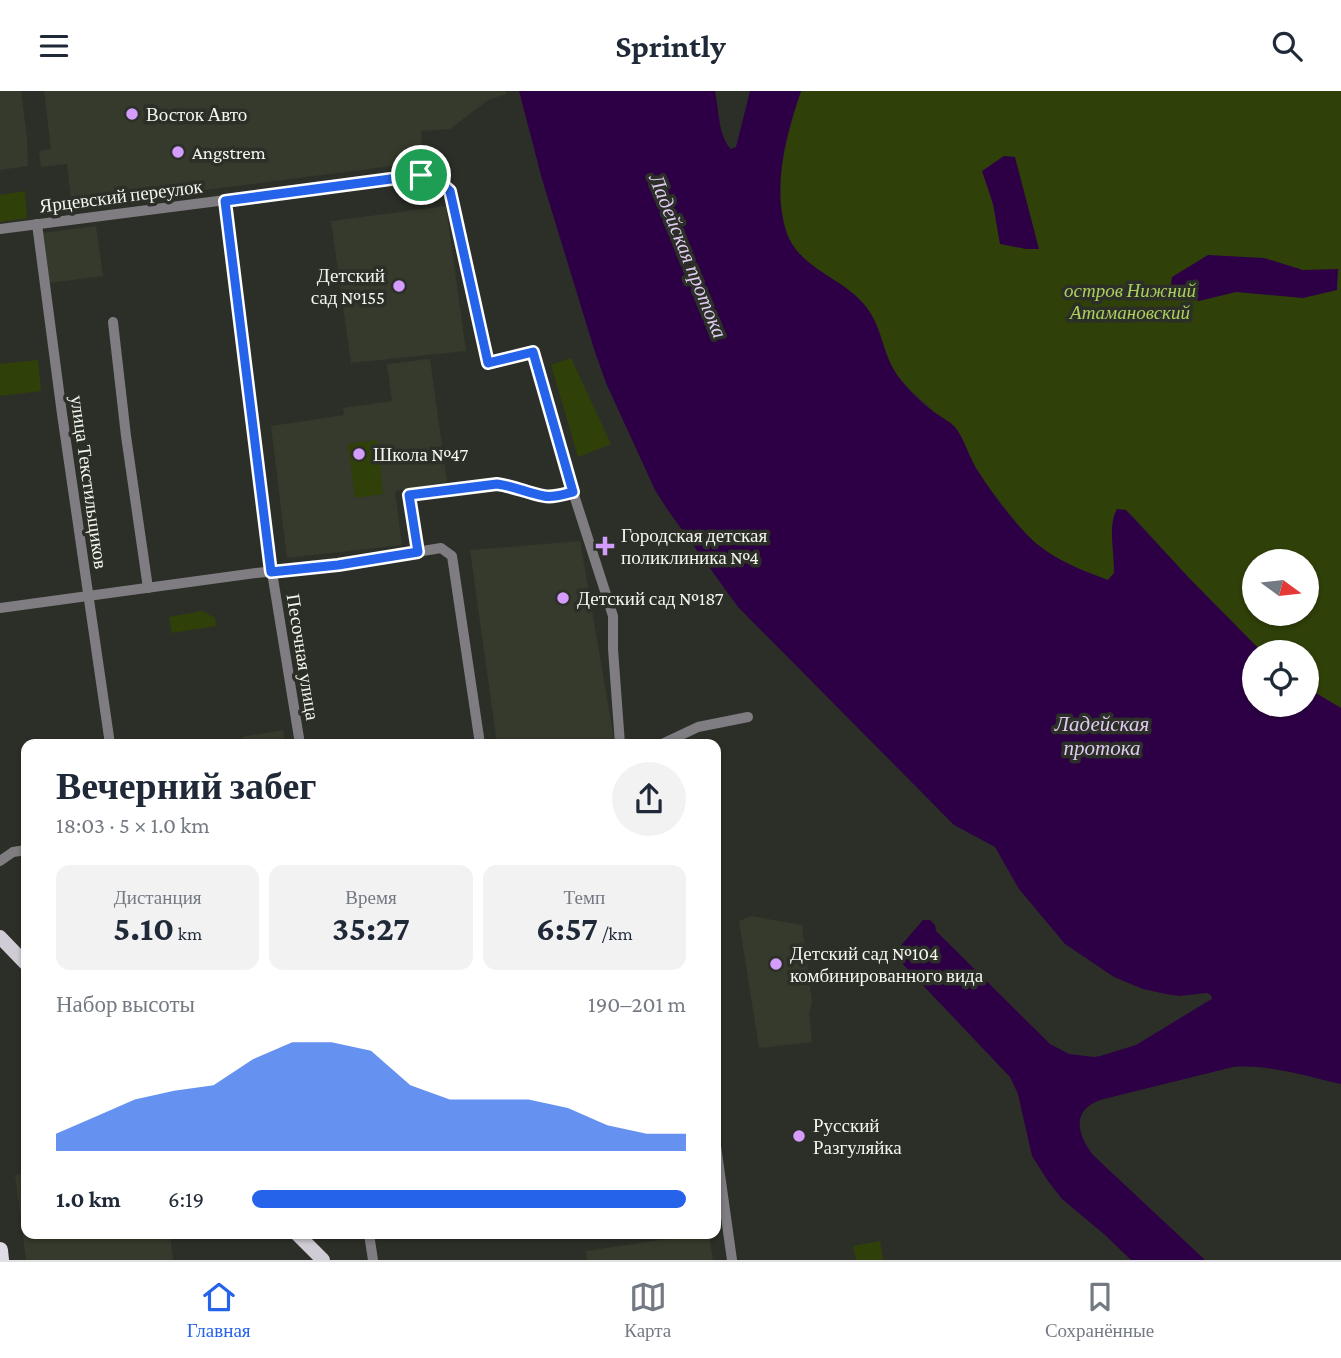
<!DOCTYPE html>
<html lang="ru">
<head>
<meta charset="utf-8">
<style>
  body { margin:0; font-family:"Crimson Pro",serif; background:#f2f2f3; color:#1f2937; height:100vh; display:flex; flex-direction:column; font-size:26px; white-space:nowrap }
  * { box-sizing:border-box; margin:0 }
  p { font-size:23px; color:#747a83 }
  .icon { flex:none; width:38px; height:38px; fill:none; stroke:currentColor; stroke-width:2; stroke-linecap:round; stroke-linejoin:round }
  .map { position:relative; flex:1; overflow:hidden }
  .details { position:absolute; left:21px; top:648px; width:700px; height:500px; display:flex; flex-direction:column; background:#fff; border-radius:14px; box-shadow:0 2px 5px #0004 }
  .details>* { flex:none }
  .needle { width:46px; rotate:105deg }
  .fabs { position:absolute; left:1242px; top:458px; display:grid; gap:14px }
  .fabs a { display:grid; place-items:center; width:77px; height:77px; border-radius:50%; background:#fff; box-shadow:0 2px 5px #0004; font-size:35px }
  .pin { position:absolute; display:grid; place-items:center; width:60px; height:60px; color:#fff; margin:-30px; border:4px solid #fff; border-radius:50%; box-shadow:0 2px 7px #0007 }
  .round { display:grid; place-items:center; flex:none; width:74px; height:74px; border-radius:37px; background:#f2f2f3 }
  .head { display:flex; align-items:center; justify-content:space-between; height:119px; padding:0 35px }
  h1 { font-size:38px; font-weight:700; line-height:52px }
  .figures { display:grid; grid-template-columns:repeat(3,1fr); gap:10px; height:119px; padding:7px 35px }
  .figures div { display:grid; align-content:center; border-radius:14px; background:#f2f2f3; text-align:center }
  .figures b { font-size:35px; font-weight:700 }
  .figures small { font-size:19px; font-weight:400 }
  .figures p { font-size:19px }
  .chart { height:196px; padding:14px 35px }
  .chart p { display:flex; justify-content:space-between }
  .chart svg { width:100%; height:126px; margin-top:7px; fill:#2563eb; opacity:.7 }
  ul { padding:0 35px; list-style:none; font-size:23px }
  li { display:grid; grid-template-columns:112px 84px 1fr; align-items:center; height:52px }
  li i { height:18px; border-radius:9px; background:#2563eb }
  header { display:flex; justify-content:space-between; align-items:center; height:91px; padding:0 35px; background:#fff; font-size:32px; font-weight:700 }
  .dock { display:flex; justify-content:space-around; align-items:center; height:98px; border-top:2px solid #e0e1e3; background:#fff; font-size:19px; color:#747a83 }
  .dock a { display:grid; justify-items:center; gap:4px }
  .dock .on { color:#2563eb }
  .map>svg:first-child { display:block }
  .built { fill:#353a2c }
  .green { fill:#304009; fill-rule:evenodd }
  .water { fill:#2d0045 }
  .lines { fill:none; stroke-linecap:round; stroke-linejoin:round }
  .minor { stroke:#7f7d81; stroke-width:10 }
  .primary { stroke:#d0ccd5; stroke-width:14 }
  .trunk { stroke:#e0dce6; stroke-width:16 }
  .route-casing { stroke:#fff; stroke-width:14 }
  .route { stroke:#2563eb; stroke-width:9 }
  .poi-dot { fill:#d39cfd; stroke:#2c2f27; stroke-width:2.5 }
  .labels { text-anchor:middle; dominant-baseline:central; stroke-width:7; stroke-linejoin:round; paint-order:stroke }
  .poi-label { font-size:19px; fill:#f3f5ef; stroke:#2c2f27; text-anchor:start }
  .street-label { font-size:19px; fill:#f3f5ef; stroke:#2c2f27 }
  .park-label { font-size:19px; font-style:italic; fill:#abd05d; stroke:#2c2f27 }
  .water-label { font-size:21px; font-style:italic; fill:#dfcaf2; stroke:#2c2f27 }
</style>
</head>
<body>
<header><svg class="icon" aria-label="menu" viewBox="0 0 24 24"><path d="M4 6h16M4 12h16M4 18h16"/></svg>Sprintly<svg class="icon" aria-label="search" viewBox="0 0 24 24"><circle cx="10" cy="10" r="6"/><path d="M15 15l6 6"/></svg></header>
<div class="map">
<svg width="1341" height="1169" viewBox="0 0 1341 1169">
  <rect width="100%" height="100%" fill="#2c2f27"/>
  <!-- built -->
  <g class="built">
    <polygon points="0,0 21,0 27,47 28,75 0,79"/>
    <polygon points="44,0 506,0 506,3 488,9 450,38 421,40 423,71 72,116 67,73 41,76 39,60 51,58"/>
    <polygon points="446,115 466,260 351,272 331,130"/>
    <polygon points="96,135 103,185 49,192 42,142"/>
    <polygon points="430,268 447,391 395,400 402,454 287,467 271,335 344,324 343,317 392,310 387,273"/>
    <polygon points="580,450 615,653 497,653 470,459"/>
    <polygon points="283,639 285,653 243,653 242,646"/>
    <polygon points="751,825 802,834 812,912 809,922 812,951 759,957 739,830"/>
    <polygon points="26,1075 26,1143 170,1143 173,1169 26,1169 15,1084 21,1083 21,1076"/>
    <polygon points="701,1143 709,1143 713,1169 587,1169 586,1160"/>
  </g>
  <!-- green -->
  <g class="green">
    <path d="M 801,0 L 1341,0 L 1341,617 L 1307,597 L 1307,562 L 1263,562 L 1190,488 L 1131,423 L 1115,422 L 1113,438 L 1114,482 L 1108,489 C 1084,480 1057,470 1037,453 C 1026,444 1018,433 1009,422 C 999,409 989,397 980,384 C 966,364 953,342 937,324 C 923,308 904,296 893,278 C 882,258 879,234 866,215 C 861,208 852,202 846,198 C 824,182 795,168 786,140 C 772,93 787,45 801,0 ZM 1255,471 L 1307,471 L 1307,523 L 1255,523 Z"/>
    <polygon points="25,100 27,127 0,131 0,104"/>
    <polygon points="571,267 611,353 578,366 551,274"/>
    <polygon points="38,269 41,300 0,305 0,273"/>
    <polygon points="377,349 383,403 355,407 348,353"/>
    <polygon points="202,520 215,527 216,535 172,542 169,526"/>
    <polygon points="880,1150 883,1169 856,1169 853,1155"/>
  </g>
  <!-- water -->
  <g class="water">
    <path d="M 519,0 L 715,0 C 719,18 718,45 731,58 L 736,56 L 750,0 L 801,0 C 786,44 772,95 786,140 C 799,179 844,186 866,216 C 881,234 882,258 894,279 C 903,294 919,310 934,321 C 941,326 949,330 955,336 C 965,348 970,370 980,383 C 993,404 1018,437 1037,453 C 1057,470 1084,480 1108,489 L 1114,482 C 1115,463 1107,436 1117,418 L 1126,419 L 1190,488 L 1263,562 L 1255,562 L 1255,614 L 1307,614 L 1307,597 L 1341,617 L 1341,993 C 1306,985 1269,973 1233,976 L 1100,1009 C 1071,1020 1077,1043 1093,1064 L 1205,1169 L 1131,1169 L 1105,1144 L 1062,1108 L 1048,1090 L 1032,1065 L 1018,1003 L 1010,986 L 898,868 L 897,859 L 923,829 L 930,829 L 935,834 L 936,840 L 1050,953 L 1069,963 L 1094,966 L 1100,965 L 1136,954 L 1210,909 L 1212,908 L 1211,904 L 1207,902 L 1179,905 L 1166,903 L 1143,898 L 1114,886 L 1065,853 L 1019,798 L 995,756 L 954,734 L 738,516 L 667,418 L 655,399 L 606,292 L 594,258 L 542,88 Z"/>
    <polygon points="1004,65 1015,66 1039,158 1026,158 1000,153 993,113 982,80"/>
    <polygon points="1208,164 1264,167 1303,179 1338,178 1337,199 1303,207 1236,201 1199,210 1170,201 1172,186"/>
  </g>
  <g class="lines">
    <!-- minor -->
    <g class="minor">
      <polyline points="225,110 270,469 300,653"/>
      <polyline points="37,133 62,323 110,653"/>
      <polyline points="0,138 421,84 441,92 450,100 488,272 533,261 573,401 613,525 613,558 620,653"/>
      <polyline points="113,231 126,345 148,497"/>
      <path d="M 418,461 L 409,404 L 497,393 C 513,395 528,402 544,405 C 554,407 564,403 573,401"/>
      <polyline points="0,517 256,482 338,474 441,457 452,465 480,653"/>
      <polyline points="662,653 698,636 748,626"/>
      <polyline points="0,770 13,761 26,759"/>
      <polyline points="716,1055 732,1169"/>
      <polyline points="369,1143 373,1169"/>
    </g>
    <!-- primary -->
    <g class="primary">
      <polyline points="0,846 26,873"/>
      <polyline points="297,1143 323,1169"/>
    </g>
    <!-- trunk -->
    <polyline class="trunk" points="0,1159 1,1169"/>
  </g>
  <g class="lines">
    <!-- route casing -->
    <g class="route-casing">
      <path id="route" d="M 421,84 L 441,92 L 450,100 L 488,272 L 533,261 L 573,401 C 564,403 554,407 544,405 C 528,402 513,395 497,393 L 409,404 L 418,461 L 338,474 L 271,481 L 225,110 Z"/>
    </g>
    <!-- route -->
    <use href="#route" class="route"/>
  </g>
  <!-- markers -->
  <g class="poi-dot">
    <circle cx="132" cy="23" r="7"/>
    <circle cx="178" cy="61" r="7"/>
    <circle cx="399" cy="195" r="7"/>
    <circle cx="359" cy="363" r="7"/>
    <path d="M601.5 444.5h7v7h7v7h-7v7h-7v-7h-7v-7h7z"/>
    <circle cx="563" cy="507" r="7"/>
    <circle cx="776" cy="873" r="7"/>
    <circle cx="799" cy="1045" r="7"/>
  </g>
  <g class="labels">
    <!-- poi labels -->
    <g class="poi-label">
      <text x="146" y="23">Восток Авто</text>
      <text x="192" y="61">Angstrem</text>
      <text x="385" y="184" text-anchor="end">Детский<tspan x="385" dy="22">сад №155</tspan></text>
      <text x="373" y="363">Школа №47</text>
      <text x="621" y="444">Городская детская<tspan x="621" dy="22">поликлиника №4</tspan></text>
      <text x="577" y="507">Детский сад №187</text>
      <text x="790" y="862">Детский сад №104<tspan x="790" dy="22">комбинированного вида</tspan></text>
      <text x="813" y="1034">Русский<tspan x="813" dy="22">Разгуляйка</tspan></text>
    </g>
    <!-- street labels -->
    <g class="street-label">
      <text transform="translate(121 105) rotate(-7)">Ярцевский переулок</text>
      <text transform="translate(89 391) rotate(82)">улица Текстильщиков</text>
      <text transform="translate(303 566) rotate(81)">Песочная улица</text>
    </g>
    <!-- park labels -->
    <g class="park-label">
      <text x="1130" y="199">остров Нижний<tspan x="1130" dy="22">Атамановский</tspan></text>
    </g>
    <!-- water labels -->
    <g class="water-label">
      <text transform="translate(688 165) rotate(68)">Ладейская протока</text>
      <text x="1102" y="633">Ладейская<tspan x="1102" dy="24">протока</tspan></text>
    </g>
  </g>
</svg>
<div class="fabs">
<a><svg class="needle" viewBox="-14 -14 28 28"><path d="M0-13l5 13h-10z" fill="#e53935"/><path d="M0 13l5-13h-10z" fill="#747a83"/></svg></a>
<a><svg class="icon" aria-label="locate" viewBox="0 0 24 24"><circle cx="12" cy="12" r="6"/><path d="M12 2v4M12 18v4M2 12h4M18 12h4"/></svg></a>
</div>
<div class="pin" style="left:421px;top:84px;background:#1e9e55"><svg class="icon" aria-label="arrive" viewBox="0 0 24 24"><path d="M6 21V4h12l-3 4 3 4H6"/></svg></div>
<section class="details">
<div class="head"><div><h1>Вечерний забег</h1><p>18:03 · 5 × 1.0 km</p></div><a class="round"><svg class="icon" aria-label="share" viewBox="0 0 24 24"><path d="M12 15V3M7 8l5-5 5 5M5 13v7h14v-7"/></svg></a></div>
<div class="figures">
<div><p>Дистанция</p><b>5.10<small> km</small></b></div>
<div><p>Время</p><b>35:27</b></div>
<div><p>Темп</p><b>6:57<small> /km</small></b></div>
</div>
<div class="chart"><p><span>Набор высоты</span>190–201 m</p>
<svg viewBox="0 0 160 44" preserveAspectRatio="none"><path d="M0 44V38L10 32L20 26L30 23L40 21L50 12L60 6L70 6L80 9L90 21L100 26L110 26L120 26L130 29L140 35L150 38L160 38V44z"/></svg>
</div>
<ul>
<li><b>1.0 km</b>6:19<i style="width:100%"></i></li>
</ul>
</section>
</div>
<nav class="dock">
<a class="on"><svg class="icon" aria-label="home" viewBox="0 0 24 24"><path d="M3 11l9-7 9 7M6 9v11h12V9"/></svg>Главная</a>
<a><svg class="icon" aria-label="map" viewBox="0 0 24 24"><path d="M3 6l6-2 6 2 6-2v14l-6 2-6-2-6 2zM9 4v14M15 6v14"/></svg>Карта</a>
<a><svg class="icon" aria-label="saved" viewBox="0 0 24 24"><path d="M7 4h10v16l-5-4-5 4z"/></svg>Сохранённые</a>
</nav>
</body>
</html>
